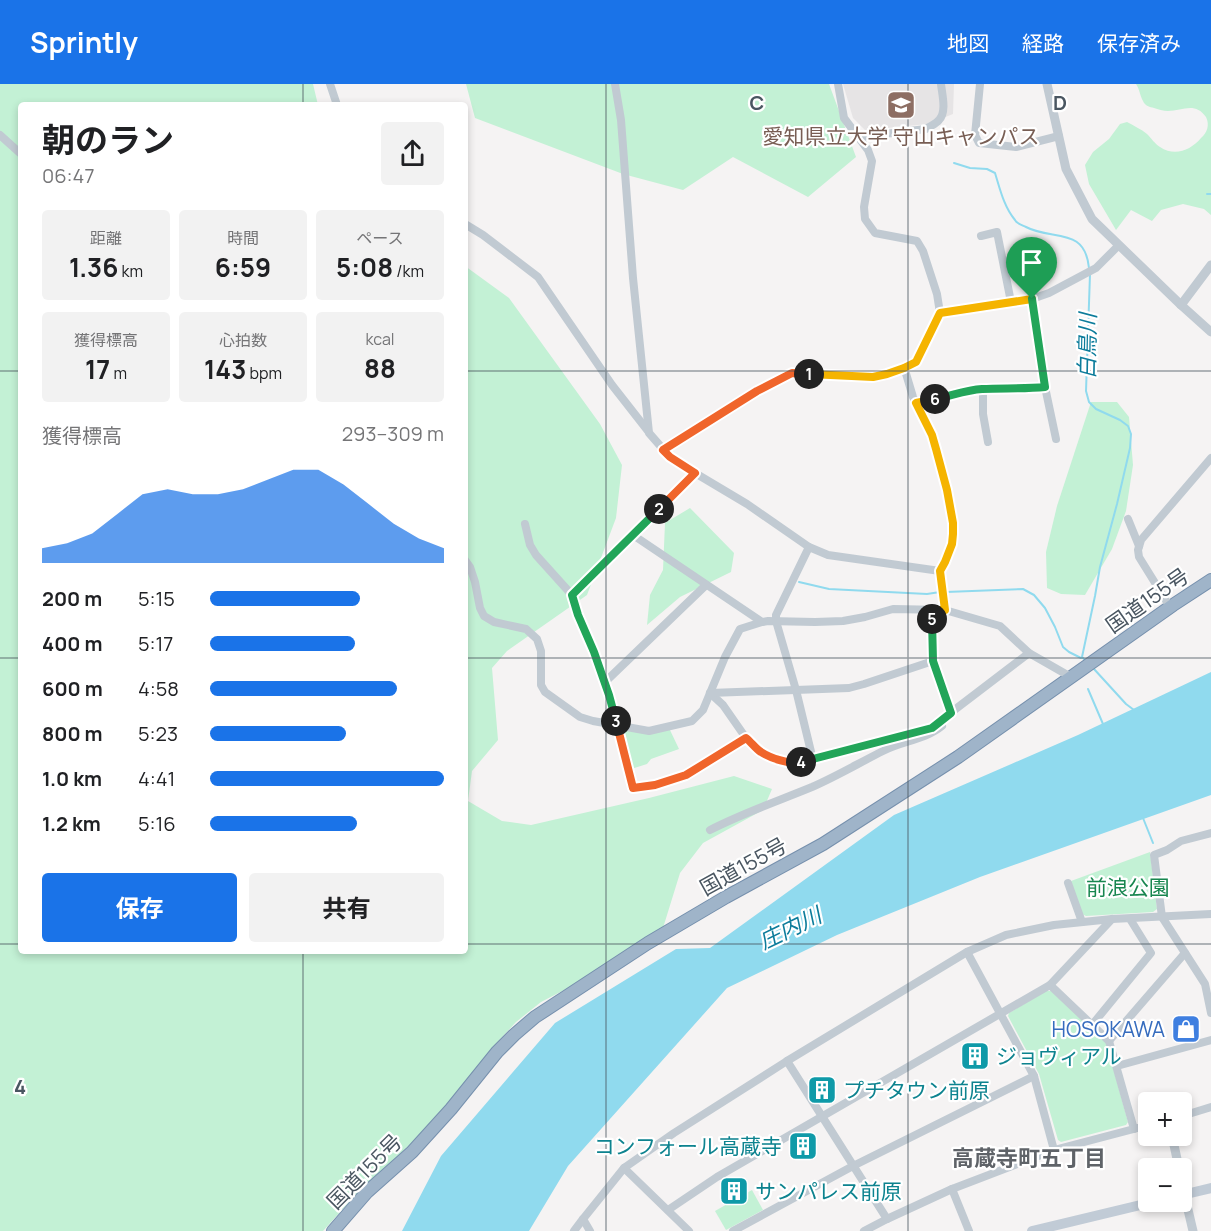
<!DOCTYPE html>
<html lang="ja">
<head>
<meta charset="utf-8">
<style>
  body { margin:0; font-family:Manrope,"Noto Sans JP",sans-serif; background:#f2f2f2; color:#202124; height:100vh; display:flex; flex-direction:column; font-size:22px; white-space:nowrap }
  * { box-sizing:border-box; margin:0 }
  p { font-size:20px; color:#757577 }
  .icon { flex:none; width:33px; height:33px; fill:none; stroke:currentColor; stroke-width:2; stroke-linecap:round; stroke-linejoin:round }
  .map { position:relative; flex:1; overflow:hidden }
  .details { position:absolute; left:18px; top:18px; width:450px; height:852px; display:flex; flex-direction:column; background:#fff; border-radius:6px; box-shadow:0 3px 9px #0003 }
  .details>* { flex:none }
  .tools { position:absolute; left:1138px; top:1008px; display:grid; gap:12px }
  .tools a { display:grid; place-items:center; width:54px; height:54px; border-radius:6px; background:#fff; box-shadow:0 3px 9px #0003; font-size:30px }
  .pin { position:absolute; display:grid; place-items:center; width:51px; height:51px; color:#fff; margin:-62px -26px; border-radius:50% 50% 50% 0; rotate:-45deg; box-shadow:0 0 6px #0007 }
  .pin .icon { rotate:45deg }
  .km { position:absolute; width:30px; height:30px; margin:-15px; border-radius:50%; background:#222; color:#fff; font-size:16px; line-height:30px; text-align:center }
  .round { display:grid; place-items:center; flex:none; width:63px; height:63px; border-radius:6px; background:#f2f2f2 }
  .summary { display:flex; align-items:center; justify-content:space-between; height:102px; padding:0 24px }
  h1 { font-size:33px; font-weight:700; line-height:45px }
  .stats { display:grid; grid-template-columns:repeat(3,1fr); gap:9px; height:102px; padding:6px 24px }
  .stats div { display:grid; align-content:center; border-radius:6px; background:#f2f2f2; text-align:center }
  .stats b { font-size:26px; font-weight:700 }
  .stats small { font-size:16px; font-weight:400 }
  .stats p { font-size:16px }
  .chart { height:168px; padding:12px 24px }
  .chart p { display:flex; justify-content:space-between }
  .chart svg { width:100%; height:108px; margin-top:6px; fill:#1a73e8; opacity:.7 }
  .primary-button { display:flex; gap:12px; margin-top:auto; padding:12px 24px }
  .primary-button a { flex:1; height:69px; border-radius:6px; background:#1a73e8; color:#fff; font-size:24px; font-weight:700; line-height:69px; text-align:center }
  .primary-button a+a { background:#f2f2f2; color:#202124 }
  ul { padding:0 24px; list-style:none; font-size:20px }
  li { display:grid; grid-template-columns:96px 72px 1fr; align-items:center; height:45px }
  li i { height:15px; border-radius:8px; background:#1a73e8 }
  header { display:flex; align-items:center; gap:36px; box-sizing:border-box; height:84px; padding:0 30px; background:#1a73e8; color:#fff }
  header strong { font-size:28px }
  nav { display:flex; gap:33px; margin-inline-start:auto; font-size:21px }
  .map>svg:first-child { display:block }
  .education { fill:#e6e4e5 }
  .green { fill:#c3f1d5 }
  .water { fill:#90daee }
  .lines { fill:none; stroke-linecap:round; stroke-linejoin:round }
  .stream { stroke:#90daee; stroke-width:2 }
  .trunk-casing { stroke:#7690ad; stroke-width:14 }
  .minor { stroke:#c1cad2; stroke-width:8 }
  .tertiary { stroke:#c1cad2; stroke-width:9 }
  .secondary { stroke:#c1cbd6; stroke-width:10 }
  .trunk { stroke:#9fb4c9; stroke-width:12 }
  .split-1-casing { stroke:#fff; stroke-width:12 }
  .split-2-casing { stroke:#fff; stroke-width:12 }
  .split-3-casing { stroke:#fff; stroke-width:12 }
  .split-4-casing { stroke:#fff; stroke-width:12 }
  .split-5-casing { stroke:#fff; stroke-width:12 }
  .split-6-casing { stroke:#fff; stroke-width:12 }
  .split-7-casing { stroke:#fff; stroke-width:12 }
  .split-1 { stroke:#f5b400; stroke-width:8 }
  .split-2 { stroke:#f0652b; stroke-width:8 }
  .split-3 { stroke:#22a559; stroke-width:8 }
  .split-4 { stroke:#f0652b; stroke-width:8 }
  .split-5 { stroke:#22a559; stroke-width:8 }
  .split-6 { stroke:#f5b400; stroke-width:8 }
  .split-7 { stroke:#22a559; stroke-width:8 }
  .grid { fill:none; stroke:#4a5661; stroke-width:1.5; stroke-opacity:0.55 }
  .labels { text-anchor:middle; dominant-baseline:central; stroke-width:4.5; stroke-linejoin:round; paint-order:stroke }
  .education-label { font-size:21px; fill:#785e54; stroke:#fff }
  .street-label { font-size:21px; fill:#4a5661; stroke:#fff }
  .park-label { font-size:21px; fill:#17864f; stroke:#fff }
  .shop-label { font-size:21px; fill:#366cbe; stroke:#fff; text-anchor:end }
  .culture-label { font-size:21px; fill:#0d838f; stroke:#fff; text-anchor:start }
  .water-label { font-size:22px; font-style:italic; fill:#0c7c9b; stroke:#fff }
  .neighbourhood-label { font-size:22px; font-weight:bold; fill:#5f6368; stroke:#fff }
  .grid-label { font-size:20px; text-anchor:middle; font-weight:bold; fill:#4a5661; stroke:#fff; stroke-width:4.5; stroke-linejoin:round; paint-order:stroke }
</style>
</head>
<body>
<header>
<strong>Sprintly</strong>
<nav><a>地図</a><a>経路</a><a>保存済み</a></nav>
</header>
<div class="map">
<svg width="1211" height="1147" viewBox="0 0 1211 1147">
  <rect width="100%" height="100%" fill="#f5f3f3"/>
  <!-- education -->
  <polygon class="education" points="843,0 954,0 953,30 928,40 865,46 853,34"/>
  <!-- green -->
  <g class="green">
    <polygon points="0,0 313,0 318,21 21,21 21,867 465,867 465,182 509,214 600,340 622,381 616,434 587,511 507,567 492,584 498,656 472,687 468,717 502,737 531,741 649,714 734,692 772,705 763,726 703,759 680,789 663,844 599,888 541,918 516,938 493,963 458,1010 422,1049 349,1118 323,1147 0,1147"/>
    <polygon points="466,0 829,0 856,73 808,113 733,73 683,106 623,90 475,34"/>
    <path d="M 1136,0 L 1211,0 L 1211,131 L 1204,125 L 1183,120 L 1161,126 L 1152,137 L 1131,126 L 1116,146 L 1089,100 L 1085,81 L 1093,68 L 1109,55 L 1120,40 L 1127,38 C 1134,42 1141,45 1147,50 C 1151,54 1155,60 1160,63 C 1175,73 1191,66 1201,54 C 1207,49 1210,41 1206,33 C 1195,17 1182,27 1168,27 C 1163,27 1158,25 1154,24 C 1150,23 1145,22 1143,17 C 1140,12 1140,6 1136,0 Z"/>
    <polygon points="1091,318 1117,318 1129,333 1133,381 1126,427 1112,465 1085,511 1061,510 1047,504 1046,468 1057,422"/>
    <polygon points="690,424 734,469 731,488 680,513 647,541 650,511 663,486 665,439"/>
    <polygon points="618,642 649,647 669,644 679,665 651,675 647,680 628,686"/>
    <polygon points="1150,768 1157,825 1153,828 1086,832 1082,830 1071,797"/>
    <polygon points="1046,907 1051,907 1106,958 1128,1038 1126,1041 1061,1058 1058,1056 1039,990 1008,932 1009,929"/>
    <polygon points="752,1106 763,1126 726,1146 715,1127"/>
  </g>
  <!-- water -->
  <polygon class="water" points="1211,588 1211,711 980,793 837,851 727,904 568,1082 529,1147 402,1147 441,1072 555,939 676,865 710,864 894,731 1078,651"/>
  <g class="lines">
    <!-- stream -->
    <g class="stream">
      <path d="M 954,79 L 970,84 L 987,85 L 995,89 C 1000,105 1004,123 1015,136 C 1017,140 1022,141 1026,143 C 1052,157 1085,142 1089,184"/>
      <polyline points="1207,110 1211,110"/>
      <polyline points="799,498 829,505 927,510 940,508"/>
      <polyline points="946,508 1023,505 1034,511 1045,524 1055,543 1063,563 1069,568 1081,574"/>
      <polyline points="1084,575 1082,573 1095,512 1100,483 1117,420 1130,364 1131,350 1128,342 1120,336 1096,325 1089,318 1086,307 1090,190"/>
      <polyline points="1094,585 1126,620 1134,626"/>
      <polyline points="1088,605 1103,640"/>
      <polyline points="1143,734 1153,759"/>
    </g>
    <!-- trunk casing -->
    <g class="trunk-casing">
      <polyline id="trunk" points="333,1147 367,1108 412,1068 451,1025 497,968 514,951 535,933 648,859 726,813 823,760 958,673 1173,521 1211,496"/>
    </g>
    <!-- minor -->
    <g class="minor">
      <polyline points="330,0 337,21"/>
      <polyline points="615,0 621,36 633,194 649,349 670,373 695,389 747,420 809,463 828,471 940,487"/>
      <polyline points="980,0 975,51 979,59 1016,63 1059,52"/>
      <polyline points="0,51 21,70"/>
      <path d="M 859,53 L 926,45 C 930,42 936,40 939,36 C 947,28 942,10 941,0"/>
      <polyline points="465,140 483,151 538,193 612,301 648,347"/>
      <polyline points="981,152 997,148 1011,218"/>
      <polyline points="1032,215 1045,303 1056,355"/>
      <polyline points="940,229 1032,215 1049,209 1096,184 1118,162"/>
      <polyline points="904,283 913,313 932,351 947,406 953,450 949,469 940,487 945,526"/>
      <polyline points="983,305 983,330 988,358"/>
      <path d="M 916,319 C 938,315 960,306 982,305 C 1003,303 1024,305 1045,303"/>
      <polyline points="663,366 757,307 792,289 873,293 887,290 916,277 940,229 937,210 923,167 917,157 875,149 865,135 864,123 872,77 868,66 844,34 838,0"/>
      <polyline points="1128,435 1139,462"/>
      <polyline points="525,440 530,461 536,471 572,511 578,531 594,568 609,611 633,704 655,701 686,691 746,654"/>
      <polyline points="633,451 762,538 768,537 815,538 843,537 865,533 893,525 945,526 1000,542 1029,569 1071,593"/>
      <polyline points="809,463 776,531 776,537 796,606 813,676"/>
      <polyline points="465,476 470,483 475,498 480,524 484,532 494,538 526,545 537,555 541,567 541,601 545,608 580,633 593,637 649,647 692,637 703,626 725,573 740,545 762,538"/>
      <polyline points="572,511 695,389"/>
      <polyline points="1170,523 1139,473 1138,466 1141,456 1211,374"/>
      <polyline points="931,526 933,577 951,629 949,632"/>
      <polyline points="604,599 706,501"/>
      <polyline points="710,609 723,621 746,654 761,668 778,675 795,680 932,643 1029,569"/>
      <polyline points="710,609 849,604 864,600 933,577"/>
      <path d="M 710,746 C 743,729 778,717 812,703 C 837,692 859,679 883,667 C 902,657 925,656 942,642"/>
      <polyline points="1211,749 1181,757 1167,766 1154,771 1162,833 1205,900 1211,929"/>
      <polyline points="1068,799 1082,838"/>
      <polyline points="967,868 1034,992 1054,1066"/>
      <polyline points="1050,901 1109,957 1134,1045"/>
      <polyline points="1092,941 1151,869 1130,835"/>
      <polyline points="1109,957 1185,869"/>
      <polyline points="787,977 887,1135"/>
      <polyline points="1117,982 1211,956"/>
      <polyline points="1182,1032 1211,1023"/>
      <polyline points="624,1084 689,1147"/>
      <polyline points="952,1105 969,1147"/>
      <polyline points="668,1126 717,1093 1050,901 1112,835"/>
      <polyline points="574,1147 583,1135"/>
      <polyline points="590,1147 583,1135 624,1084 674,1049 787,977 967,868 1006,851 1054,841 1112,835 1211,830"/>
      <polyline points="733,1147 853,1082 1034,992"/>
      <polyline points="864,1147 887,1135 952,1105 1054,1066 1149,1041"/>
    </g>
    <!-- tertiary -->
    <g class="tertiary">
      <polyline points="1047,0 1066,85 1092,135 1181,221 1211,248"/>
      <polyline points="1181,221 1211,181"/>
      <polyline points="1172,1052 1179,1084"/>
      <polyline points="1182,1100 1193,1147"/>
    </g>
    <!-- secondary -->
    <g class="secondary">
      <polyline points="1182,1111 1211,1104"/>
      <polyline points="1032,1147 1153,1118"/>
    </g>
    <!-- trunk -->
    <use href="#trunk" class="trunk"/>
  </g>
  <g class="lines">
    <!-- split-1 casing -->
    <g class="split-1-casing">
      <polyline id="split-1" points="809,290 873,293 887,290 904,284 916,278 940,229 1032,215"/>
    </g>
    <!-- split-2 casing -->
    <g class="split-2-casing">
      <polyline id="split-2" points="659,425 695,389 670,373 663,366 757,307 792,289 809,290"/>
    </g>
    <!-- split-3 casing -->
    <g class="split-3-casing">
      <polyline id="split-3" points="616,637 609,611 594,568 578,531 572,511 659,425"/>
    </g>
    <!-- split-4 casing -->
    <g class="split-4-casing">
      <path id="split-4" d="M 616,637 L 633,704 L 655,701 L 686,691 L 746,654 C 751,658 756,665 761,668 C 770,674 791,681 801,678"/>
    </g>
    <!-- split-5 casing -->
    <g class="split-5-casing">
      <polyline id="split-5" points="801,678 932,644 951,629 933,577 932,535"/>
    </g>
    <!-- split-6 casing -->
    <g class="split-6-casing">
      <polyline id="split-6" points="932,535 931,526 945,526 940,487 945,478 952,460 953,450 953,439 947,406 936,365 932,351 916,319 935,315"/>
    </g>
    <!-- split-7 casing -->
    <g class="split-7-casing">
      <path id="split-7" d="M 935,315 C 951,312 966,306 982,305 C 1003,304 1024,305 1045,303 L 1032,215"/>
    </g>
    <!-- split-1 -->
    <use href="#split-1" class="split-1"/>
    <!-- split-2 -->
    <use href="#split-2" class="split-2"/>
    <!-- split-3 -->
    <use href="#split-3" class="split-3"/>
    <!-- split-4 -->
    <use href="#split-4" class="split-4"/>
    <!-- split-5 -->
    <use href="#split-5" class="split-5"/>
    <!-- split-6 -->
    <use href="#split-6" class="split-6"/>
    <!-- split-7 -->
    <use href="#split-7" class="split-7"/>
  </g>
  <!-- grid -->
  <path class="grid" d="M 303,0 L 303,21M 606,0 L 606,1147M 908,0 L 908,1147M 0,287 L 21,287M 465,287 L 1211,287M 0,574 L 21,574M 465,574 L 1211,574M 0,860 L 21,860M 465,860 L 1211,860M 303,867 L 303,1147"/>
  <!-- icons -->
  <defs>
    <g id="university-square" transform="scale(1.5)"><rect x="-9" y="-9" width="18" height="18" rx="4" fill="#8d6e63" stroke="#fff"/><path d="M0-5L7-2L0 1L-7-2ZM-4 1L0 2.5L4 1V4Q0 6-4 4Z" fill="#fff"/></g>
    <g id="shop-square" transform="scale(1.5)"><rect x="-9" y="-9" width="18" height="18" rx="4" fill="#3f7fe0" stroke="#fff"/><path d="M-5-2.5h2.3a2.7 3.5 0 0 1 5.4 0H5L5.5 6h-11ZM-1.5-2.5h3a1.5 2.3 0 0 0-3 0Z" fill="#fff"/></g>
    <g id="building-square" transform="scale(1.5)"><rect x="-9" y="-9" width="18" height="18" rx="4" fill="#0f9aa8" stroke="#fff"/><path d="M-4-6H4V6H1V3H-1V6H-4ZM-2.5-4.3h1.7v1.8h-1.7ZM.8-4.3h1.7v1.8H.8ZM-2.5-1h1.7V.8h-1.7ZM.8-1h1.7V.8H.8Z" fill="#fff"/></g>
  </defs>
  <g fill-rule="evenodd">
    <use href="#university-square" x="901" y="21"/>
    <use href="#shop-square" x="1186" y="945"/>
    <use href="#building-square" x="975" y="972"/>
    <use href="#building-square" x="822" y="1006"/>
    <use href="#building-square" x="803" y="1062"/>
    <use href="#building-square" x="734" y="1107"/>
  </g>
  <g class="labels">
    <!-- education labels -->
    <g class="education-label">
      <text x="901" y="52">愛知県立大学 守山キャンパス</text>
    </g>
    <!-- street labels -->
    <g class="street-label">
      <text transform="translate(1147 516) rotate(-35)">国道155号</text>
      <text transform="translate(743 782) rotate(-29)">国道155号</text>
      <text transform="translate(364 1087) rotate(-45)">国道155号</text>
    </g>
    <!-- park labels -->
    <g class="park-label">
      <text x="1128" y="803">前浪公園</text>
    </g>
    <!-- shop labels -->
    <g class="shop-label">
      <text x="1165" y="945">HOSOKAWA</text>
    </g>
    <!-- culture labels -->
    <g class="culture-label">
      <text x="996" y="972">ジョヴィアル</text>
      <text x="843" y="1006">プチタウン前原</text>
      <text x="782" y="1062" text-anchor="end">コンフォール高蔵寺</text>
      <text x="755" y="1107">サンパレス前原</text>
    </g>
    <!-- water labels -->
    <g class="water-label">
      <text transform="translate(1087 262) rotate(-89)">白鳥川</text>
      <text transform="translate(790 844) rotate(-26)">庄内川</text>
    </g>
    <!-- neighbourhood labels -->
    <g class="neighbourhood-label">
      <text x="1029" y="1074">高蔵寺町五丁目</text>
    </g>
  </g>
  <g class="grid-label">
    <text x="757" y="26">C</text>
    <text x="1060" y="26">D</text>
    <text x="20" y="1010">4</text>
  </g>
</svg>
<div class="tools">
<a>+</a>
<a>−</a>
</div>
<div class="pin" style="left:1032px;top:215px;background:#1e9e55"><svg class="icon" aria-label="arrive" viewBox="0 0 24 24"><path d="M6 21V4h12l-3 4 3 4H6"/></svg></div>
<b class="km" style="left:809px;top:290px">1</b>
<b class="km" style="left:659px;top:425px">2</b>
<b class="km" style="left:616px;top:637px">3</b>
<b class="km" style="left:801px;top:678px">4</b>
<b class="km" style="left:932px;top:535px">5</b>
<b class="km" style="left:935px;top:315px">6</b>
<section class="details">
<div class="summary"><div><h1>朝のラン</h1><p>06:47</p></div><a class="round"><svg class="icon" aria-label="share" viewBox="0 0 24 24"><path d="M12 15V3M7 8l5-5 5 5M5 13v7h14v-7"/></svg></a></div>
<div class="stats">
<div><p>距離</p><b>1.36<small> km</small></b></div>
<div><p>時間</p><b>6:59</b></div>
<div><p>ペース</p><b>5:08<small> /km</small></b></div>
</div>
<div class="stats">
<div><p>獲得標高</p><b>17<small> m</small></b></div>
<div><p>心拍数</p><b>143<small> bpm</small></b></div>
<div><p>kcal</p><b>88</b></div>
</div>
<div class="chart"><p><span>獲得標高</span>293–309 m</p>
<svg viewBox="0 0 160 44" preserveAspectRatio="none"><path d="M0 44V38L10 36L20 32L30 24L40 16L50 14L60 16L70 16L80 14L90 10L100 6L110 6L120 12L130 20L140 28L150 34L160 38V44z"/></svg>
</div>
<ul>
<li><b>200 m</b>5:15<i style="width:64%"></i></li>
<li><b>400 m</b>5:17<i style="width:62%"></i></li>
<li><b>600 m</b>4:58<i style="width:80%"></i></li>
<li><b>800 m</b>5:23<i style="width:58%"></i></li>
<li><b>1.0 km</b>4:41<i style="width:100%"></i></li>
<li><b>1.2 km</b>5:16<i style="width:63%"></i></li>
</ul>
<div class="primary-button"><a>保存</a><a>共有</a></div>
</section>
</div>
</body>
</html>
